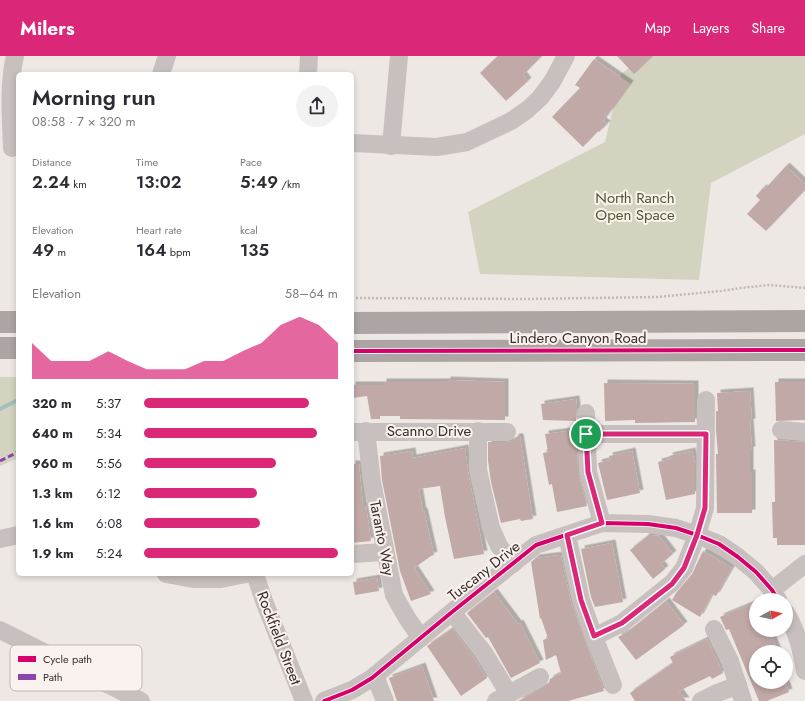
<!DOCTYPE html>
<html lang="en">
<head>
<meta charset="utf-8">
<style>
  body { margin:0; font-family:Jost,sans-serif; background:#f2f2f3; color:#2b2b33; height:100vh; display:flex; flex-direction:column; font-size:15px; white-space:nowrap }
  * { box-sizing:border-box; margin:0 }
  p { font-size:13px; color:#7c7c81 }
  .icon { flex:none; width:22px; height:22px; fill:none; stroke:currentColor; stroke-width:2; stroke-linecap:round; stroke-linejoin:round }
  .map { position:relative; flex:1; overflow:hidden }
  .sheet { position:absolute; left:16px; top:16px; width:338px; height:504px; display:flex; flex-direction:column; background:#fff; border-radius:6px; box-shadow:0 2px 6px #0003 }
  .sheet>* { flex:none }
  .needle { width:26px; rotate:82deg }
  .fabs { position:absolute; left:749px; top:537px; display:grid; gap:8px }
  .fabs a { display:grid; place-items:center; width:44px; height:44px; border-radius:50%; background:#fff; box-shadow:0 2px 6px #0003; font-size:20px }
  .pin { position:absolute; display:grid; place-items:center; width:34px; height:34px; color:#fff; margin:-17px; border:2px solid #fff; border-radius:50%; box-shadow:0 1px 4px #0007 }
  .round { display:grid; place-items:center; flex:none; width:42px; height:42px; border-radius:21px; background:#f2f2f3 }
  .headline { display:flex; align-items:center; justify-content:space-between; height:68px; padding:0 16px }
  h1 { font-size:22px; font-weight:600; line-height:30px }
  .figures { display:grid; grid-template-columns:repeat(3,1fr); gap:6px; height:68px; padding:4px 16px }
  .figures div { display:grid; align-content:center }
  .figures b { font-size:17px; font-weight:600 }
  .figures small { font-size:11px; font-weight:400 }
  .figures p { font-size:11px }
  .chart { height:112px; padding:8px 16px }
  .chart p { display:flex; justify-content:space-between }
  .chart svg { width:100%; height:72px; margin-top:4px; fill:#db2777; opacity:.7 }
  ul { padding:0 16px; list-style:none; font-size:13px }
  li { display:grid; grid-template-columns:64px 48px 1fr; align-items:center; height:30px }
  li i { height:10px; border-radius:5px; background:#db2777 }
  header { display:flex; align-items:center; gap:24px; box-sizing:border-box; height:56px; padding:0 20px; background:#db2777; color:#fff }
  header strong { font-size:19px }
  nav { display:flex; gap:22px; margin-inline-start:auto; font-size:14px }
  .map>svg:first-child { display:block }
  .green { fill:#d3d3c0 }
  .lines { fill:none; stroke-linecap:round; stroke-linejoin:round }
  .stream { stroke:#a2bfba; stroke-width:4 }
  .building { fill:#c1a9a7; filter:url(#shadow) }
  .path { stroke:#c1b9b6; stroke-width:2.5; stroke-dasharray:2 2; stroke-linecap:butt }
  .minor { stroke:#c8c0be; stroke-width:18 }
  .major { stroke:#ada5a3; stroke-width:22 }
  .quiet { stroke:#8e44ad; stroke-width:3; stroke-dasharray:6 3; stroke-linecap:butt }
  .cycleway-casing { stroke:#faf2ee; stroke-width:6 }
  .cycleway { stroke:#d6006c; stroke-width:4 }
  .route-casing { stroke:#fff; stroke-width:8 }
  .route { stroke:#db2777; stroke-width:5 }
  .labels { text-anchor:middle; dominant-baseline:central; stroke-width:4; stroke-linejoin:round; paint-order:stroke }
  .park-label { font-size:15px; fill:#515630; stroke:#faf2ee }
  .street-label { font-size:15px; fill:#392d2b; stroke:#faf2ee }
  .key { fill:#faf2ee; stroke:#c0b7b4; stroke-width:1 }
  .key-label { font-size:11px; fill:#392d2b }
</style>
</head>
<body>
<header>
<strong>Milers</strong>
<nav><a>Map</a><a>Layers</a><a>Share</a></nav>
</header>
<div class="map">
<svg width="805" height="645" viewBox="0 0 805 645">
  <defs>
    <filter id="shadow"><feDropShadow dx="3.5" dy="-3.5" stdDeviation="0" flood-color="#0004"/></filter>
  </defs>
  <rect width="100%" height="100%" fill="#eee8e5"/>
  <!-- green -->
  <g class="green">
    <polygon points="645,0 805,0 805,78 711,127 699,224 480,218 468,156 605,86 621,18"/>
    <polygon points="0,321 18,321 18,402 0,410"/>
  </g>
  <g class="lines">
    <!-- stream -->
    <polyline class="stream" points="0,353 18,344"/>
  </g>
  <!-- building -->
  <g class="building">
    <polygon points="498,0 542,0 523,19 528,25 506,45 480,17"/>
    <polygon points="617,0 653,0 634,18"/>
    <polygon points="594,3 630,28 603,65 607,68 599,76 598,75 583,91 552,61 580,32 575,29"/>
    <polygon points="786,110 805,128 805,134 766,175 747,158 760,144 756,140 763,132 765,133"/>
    <polygon points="447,324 505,326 505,364 400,363 400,360 380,360 380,363 371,363 367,340 352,342 352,329 383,329 383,326 447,326"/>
    <polygon points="775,326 805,326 805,364 776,365"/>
    <polygon points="604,327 695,328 695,366 635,367 635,364 605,365"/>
    <polygon points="750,335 752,366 750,366 752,394 750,394 750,417 752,417 752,457 717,457 716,398 718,398 716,375 716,355 718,355 717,337"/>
    <polygon points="576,343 577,352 576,365 543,364 541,348"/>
    <polygon points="576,374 578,417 587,450 557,456 552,428 549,429 543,397 548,396 545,378"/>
    <polygon points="516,381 520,381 533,463 521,465 520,463 501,467 491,426 488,404 488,386 507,386 513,385"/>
    <polygon points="774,384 805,386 805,489 777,489 777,482 773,482 772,446 775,446"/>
    <polygon points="465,392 468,416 484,498 454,503 445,461 440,430 419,433 423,456 424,455 434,499 431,500 414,512 431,538 411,545 400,515 382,424 380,400 412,395 413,402"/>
    <polygon points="632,395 640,437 607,444 598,407 610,404 609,400"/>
    <polygon points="692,395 695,408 695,438 666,444 658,406 670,403 669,400"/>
    <polygon points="352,408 359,408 363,450 366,450 371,485 352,487"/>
    <polygon points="649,479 659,480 673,498 661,508 665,513 653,523 630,494"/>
    <polygon points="612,487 623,546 595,551 591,541 581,493"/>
    <polygon points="703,495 732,512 716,540 712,538 700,561 672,544 676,537 692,518"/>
    <polygon points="561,499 571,547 604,635 568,645 518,645 545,630 549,627 550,623 561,617 556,599 546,604 543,584 548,582 541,562 540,563 531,506 536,502"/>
    <polygon points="377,522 379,535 355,539 353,526"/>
    <polygon points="494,536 518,568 520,567 540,607 511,622 488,581 486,582 467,557"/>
    <polygon points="666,545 684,569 636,604 618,581 629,575"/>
    <polygon points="754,547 756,552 756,574 769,574 778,596 756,596 756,626 785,626 789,636 767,645 759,645 729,573 726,574 720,561"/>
    <polygon points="452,573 475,603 487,622 461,640 427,590"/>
    <polygon points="707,583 723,617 712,623 710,620 679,635 686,645 635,645 630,637 673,607 670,601"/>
    <polygon points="422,610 434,645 397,645 389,622"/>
  </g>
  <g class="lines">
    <!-- path -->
    <polyline class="path" points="352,242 527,243 657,241 721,235 741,232 769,229 805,232"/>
    <!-- minor -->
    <g class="minor">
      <polyline points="161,18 167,0"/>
      <polyline points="308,18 309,0"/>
      <polyline points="352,87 437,91 467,86 511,65 527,54 540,42 552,26 566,0"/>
      <polyline points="391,90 399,0"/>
      <path d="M 12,92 C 11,62 8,30 15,0"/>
      <polyline points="586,357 588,416 602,467"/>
      <polyline points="781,374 805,376"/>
      <polyline points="366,375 372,426 394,539 407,562 421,582"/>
      <polyline points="478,375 478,414 491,472 499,490 513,508"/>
      <polyline points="352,376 507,376"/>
      <polyline points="587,378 706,378"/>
      <polyline points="567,479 581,544 594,581 613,629"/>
      <polyline points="0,483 18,479"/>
      <polyline points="352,498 384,496"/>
      <polyline points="166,518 193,523 221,523 246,518"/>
      <polyline points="255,518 264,545 304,645"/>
      <polyline points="772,534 805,508"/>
      <polyline points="452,556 484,597 509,638"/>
      <path d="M 786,557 C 797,574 802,596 805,615"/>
      <polyline points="714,573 730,605 743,645"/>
      <polyline points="0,574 141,645"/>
      <polyline points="594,581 622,567 672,527 684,512 697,479 705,452 706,344"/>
      <polyline points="375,620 385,645"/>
      <polyline points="324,645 352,634 372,622 452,556 536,489 602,467 648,468 676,472 697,479 719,488 738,501 756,516 772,534 778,544"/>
      <polyline points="496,645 540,621"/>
      <polyline points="701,645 715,638 738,629"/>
    </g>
    <!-- major -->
    <g class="major">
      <polyline points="0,266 18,266"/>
      <polyline points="352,267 805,265"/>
      <polyline points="0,292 18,292"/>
      <polyline points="352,295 805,294"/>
    </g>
    <!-- quiet -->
    <polyline class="quiet" points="0,405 18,396"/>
    <!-- cycleway casing -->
    <g class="cycleway-casing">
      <g id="cycleway">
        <polyline points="352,295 805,294"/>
        <polyline points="324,645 352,634 372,622 452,556 536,489 602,467 648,468 676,472 697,479 719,488 738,501 756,516 772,534 778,544"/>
      </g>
    </g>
    <!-- cycleway -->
    <use href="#cycleway" class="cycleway"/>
  </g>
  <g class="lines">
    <!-- route casing -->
    <g class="route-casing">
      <polygon id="route" points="586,378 706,378 705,452 697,479 684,512 672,528 622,567 594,580 581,544 567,479 602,467 588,416"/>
    </g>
    <!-- route -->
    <use href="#route" class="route"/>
  </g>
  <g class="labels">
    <!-- park labels -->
    <g class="park-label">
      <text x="635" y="142">North Ranch<tspan x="635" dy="17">Open Space</tspan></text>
    </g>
    <!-- street labels -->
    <g class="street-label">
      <text x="578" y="282">Lindero Canyon Road</text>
      <text x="429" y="375">Scanno Drive</text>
      <text transform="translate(382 482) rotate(79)">Taranto Way</text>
      <text transform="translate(484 515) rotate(-38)">Tuscany Drive</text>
      <text transform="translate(279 582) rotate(69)">Rockfield Street</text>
    </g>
  </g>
  <!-- legend -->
  <rect x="10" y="589" width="132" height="46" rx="6" class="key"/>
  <rect x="18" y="600" width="18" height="6" fill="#d6006c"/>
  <rect x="18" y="618" width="18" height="6" fill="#8e44ad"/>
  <g class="key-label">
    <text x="43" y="607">Cycle path</text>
    <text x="43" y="625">Path</text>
  </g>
</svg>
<div class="fabs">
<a><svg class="needle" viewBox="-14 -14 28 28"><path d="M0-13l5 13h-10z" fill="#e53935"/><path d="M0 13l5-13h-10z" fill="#7c7c81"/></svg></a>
<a><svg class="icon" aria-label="locate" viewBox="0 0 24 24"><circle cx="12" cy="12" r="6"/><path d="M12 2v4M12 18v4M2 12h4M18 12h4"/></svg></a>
</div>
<div class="pin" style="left:586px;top:378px;background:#1e9e55"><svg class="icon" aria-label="arrive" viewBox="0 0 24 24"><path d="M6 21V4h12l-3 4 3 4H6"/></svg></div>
<section class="sheet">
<div class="headline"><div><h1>Morning run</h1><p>08:58 · 7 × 320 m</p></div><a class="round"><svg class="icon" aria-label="share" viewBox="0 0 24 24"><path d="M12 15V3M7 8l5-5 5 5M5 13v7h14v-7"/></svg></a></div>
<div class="figures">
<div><p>Distance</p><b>2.24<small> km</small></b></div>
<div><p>Time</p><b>13:02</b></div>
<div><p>Pace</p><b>5:49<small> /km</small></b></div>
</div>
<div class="figures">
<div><p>Elevation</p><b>49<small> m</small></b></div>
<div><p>Heart rate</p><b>164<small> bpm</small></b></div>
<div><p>kcal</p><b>135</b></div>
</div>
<div class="chart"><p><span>Elevation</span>58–64 m</p>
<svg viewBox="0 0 160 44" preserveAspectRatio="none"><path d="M0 44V22L10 33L20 33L30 33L40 27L50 33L60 38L70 38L80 38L90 33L100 33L110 27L120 22L130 11L140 6L150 11L160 22V44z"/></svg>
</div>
<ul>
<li><b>320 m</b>5:37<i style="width:85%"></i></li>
<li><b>640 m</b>5:34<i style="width:89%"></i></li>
<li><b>960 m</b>5:56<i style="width:68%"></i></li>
<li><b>1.3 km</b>6:12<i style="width:58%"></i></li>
<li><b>1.6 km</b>6:08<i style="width:60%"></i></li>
<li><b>1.9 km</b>5:24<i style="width:100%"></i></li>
</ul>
</section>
</div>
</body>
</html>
